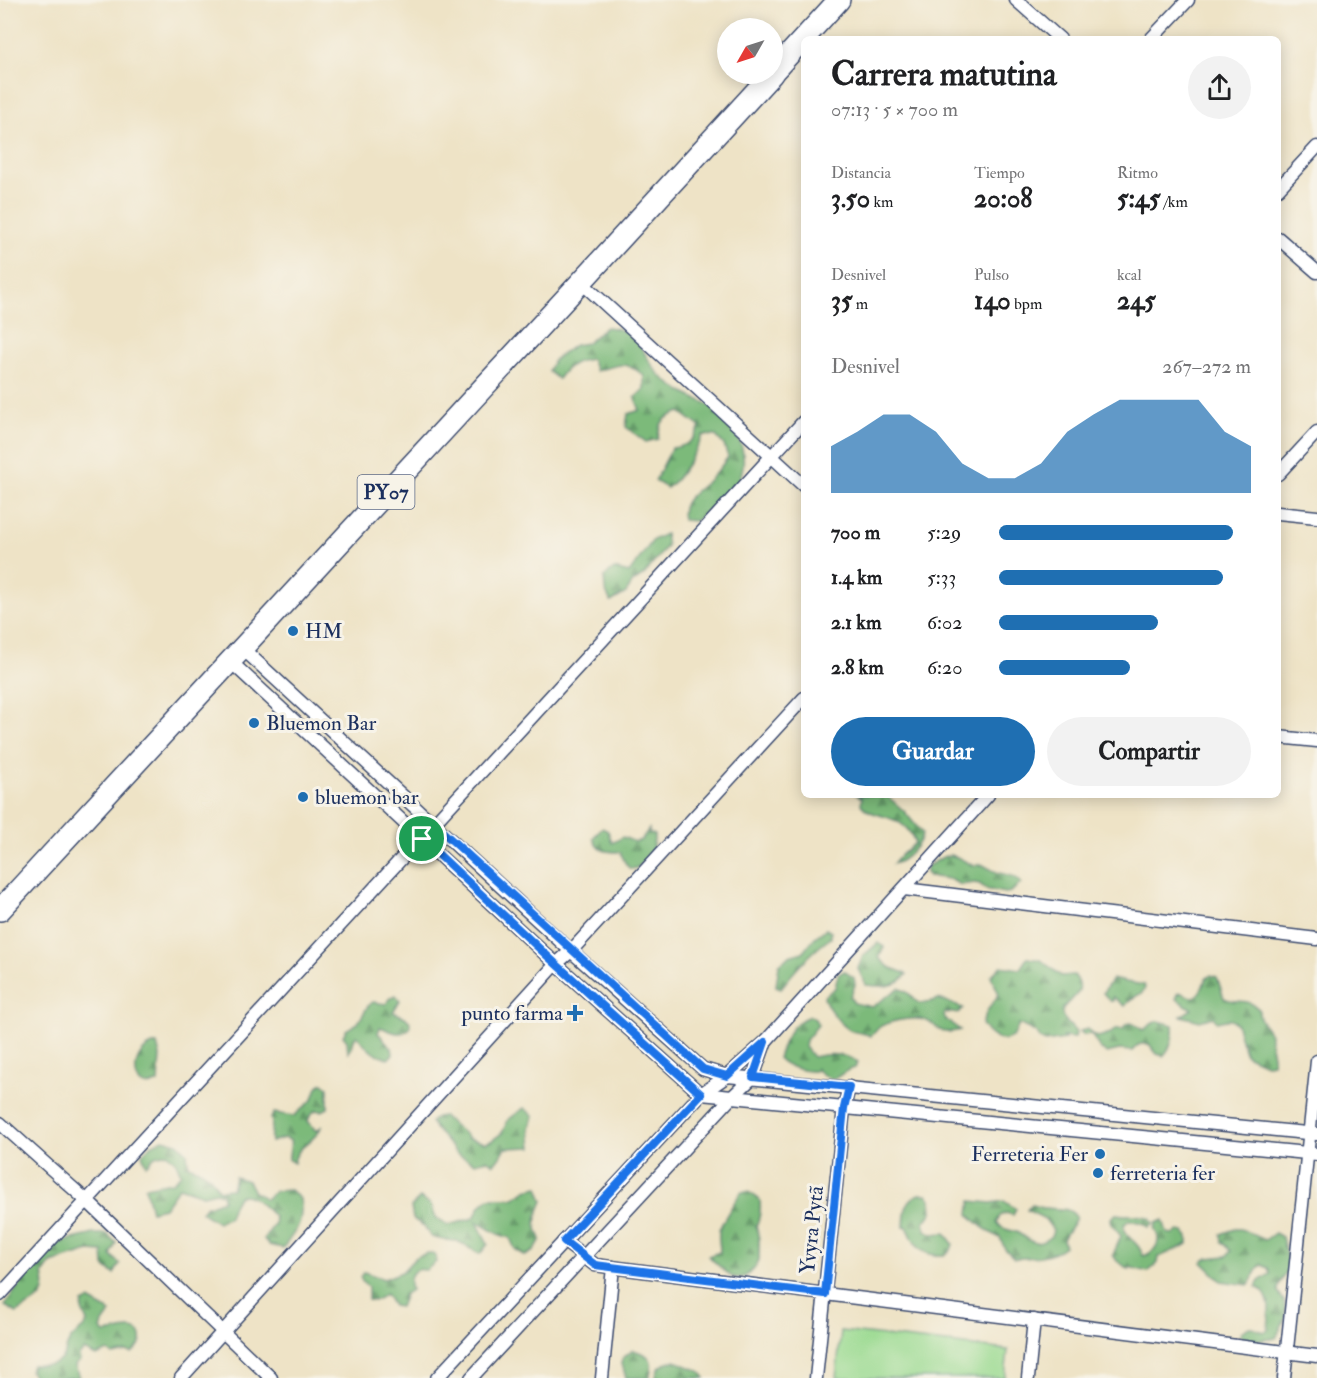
<!DOCTYPE html>
<html lang="es">
<head>
<meta charset="utf-8">
<style>
  body { margin:0; font-family:"IM FELL Double Pica",serif; background:#f2f2f2; color:#202124; height:100vh; display:flex; flex-direction:column; font-size:22px; white-space:nowrap }
  * { box-sizing:border-box; margin:0 }
  p { font-size:20px; color:#757577 }
  .icon { flex:none; width:33px; height:33px; fill:none; stroke:currentColor; stroke-width:2; stroke-linecap:round; stroke-linejoin:round }
  .map { position:relative; flex:1; overflow:hidden }
  .drawer { position:absolute; left:801px; top:36px; width:480px; height:762px; display:flex; flex-direction:column; background:#fff; border-radius:9px; box-shadow:0 3px 15px #0003 }
  .drawer>* { flex:none }
  .needle { width:39px; rotate:231deg }
  .controls { position:absolute; left:717px; top:18px; display:grid; gap:12px }
  .controls a { display:grid; place-items:center; width:66px; height:66px; border-radius:50%; background:#fff; box-shadow:0 3px 15px #0003; font-size:30px }
  .pin { position:absolute; display:grid; place-items:center; width:51px; height:51px; color:#fff; margin:-26px; border:3px solid #fff; border-radius:50%; box-shadow:0 2px 6px #0007 }
  .round { display:grid; place-items:center; flex:none; width:63px; height:63px; border-radius:32px; background:#f2f2f2 }
  .headline { display:flex; align-items:center; justify-content:space-between; height:102px; padding:0 30px }
  h1 { font-size:33px; font-weight:800; line-height:45px }
  .figures { display:grid; grid-template-columns:repeat(3,1fr); gap:9px; height:102px; padding:6px 30px }
  .figures div { display:grid; align-content:center }
  .figures b { font-size:26px; font-weight:800 }
  .figures small { font-size:16px; font-weight:400 }
  .figures p { font-size:16px }
  .chart { height:168px; padding:12px 30px }
  .chart p { display:flex; justify-content:space-between }
  .chart svg { width:100%; height:108px; margin-top:6px; fill:#1f6fb2; opacity:.7 }
  .action { display:flex; gap:12px; margin-top:auto; padding:12px 30px }
  .action a { flex:1; height:69px; border-radius:36px; background:#1f6fb2; color:#fff; font-size:24px; font-weight:800; line-height:69px; text-align:center }
  .action a+a { background:#f2f2f2; color:#202124 }
  ul { padding:0 30px; list-style:none; font-size:20px }
  li { display:grid; grid-template-columns:96px 72px 1fr; align-items:center; height:45px }
  li i { height:15px; border-radius:8px; background:#1f6fb2 }
  .map>svg:first-child { display:block }
  .forest { fill:url(#forest-firs); stroke:#4b746c; stroke-width:1.5 }
  .park { fill:#9ada90; stroke:#5a8477; stroke-width:1.5 }
  .lines { fill:none; stroke-linecap:round; stroke-linejoin:round }
  .minor-casing { stroke:#3b4a6e; stroke-width:15 }
  .trunk-casing { stroke:#3b4a6e; stroke-width:24 }
  .minor { stroke:#fff; stroke-width:12 }
  .trunk { stroke:#fff; stroke-width:21 }
  .route-casing { stroke:#fff; stroke-width:12 }
  .route { stroke:#1a73e8; stroke-width:8 }
  .poi-dot { fill:#1f6fb2; stroke:#f7f3e8; stroke-width:2 }
  .labels { text-anchor:middle; dominant-baseline:central; stroke-width:6; stroke-linejoin:round; paint-order:stroke }
  .shield { fill:#f7f3e8; stroke:#5d6a87; stroke-width:1.5 }
  .shield-label { font-size:20px; font-weight:bold; fill:#1b2f5e }
  .poi-label { font-size:21px; fill:#1b2f5e; stroke:#f7f3e8; text-anchor:start }
  .street-label { font-size:21px; fill:#1b2f5e; stroke:#f7f3e8 }
</style>
</head>
<body>
<div class="map">
<svg width="1317" height="1378" viewBox="0 0 1317 1378">
  <defs>
    <pattern id="forest-firs" width="22" height="20" patternUnits="userSpaceOnUse" patternTransform="scale(1.5)"><rect width="22" height="20" fill="#7bba7a"/><path d="M5 1l3.5 6h-7zM16 11l3.5 6h-7z" fill="#649867"/></pattern>
  </defs>
  <rect width="100%" height="100%" fill="#f7f3e8"/>
  <filter id="ink" filterUnits="userSpaceOnUse"><feTurbulence type="fractalNoise" baseFrequency=".0167" numOctaves="2"/><feDisplacementMap in="SourceGraphic" scale="12" xChannelSelector="R" yChannelSelector="G"/><feConvolveMatrix kernelMatrix="1 2 1 2 8 2 1 2 1" color-interpolation-filters="sRGB"/></filter>
  <filter id="wash" filterUnits="userSpaceOnUse"><feTurbulence type="fractalNoise" baseFrequency=".008" numOctaves="4" result="noise"/><feDisplacementMap in="SourceGraphic" scale="24" xChannelSelector="R" yChannelSelector="G"/><feGaussianBlur stdDeviation="1.35" result="paint"/><feColorMatrix in="noise" values="0 0 0 0 0 0 0 0 0 0 0 0 0 0 0 0 0 1.4 0 .05"/><feComposite in="paint" operator="in"/></filter>
  <g filter="url(#wash)">
    <rect width="100%" height="100%" fill="#eee3c6"/>
    <!-- forest -->
    <g class="forest">
      <path d="M 606,327 C 646,330 639,358 664,379 C 670,384 679,390 686,394 C 694,399 704,401 711,406 C 737,426 753,453 737,485 C 732,494 705,513 696,521 L 683,520 C 678,498 700,490 712,477 C 718,471 723,464 728,457 L 724,445 L 716,436 L 703,435 C 697,450 680,479 667,488 L 655,481 L 672,448 C 687,446 694,441 700,427 L 680,412 C 664,417 659,422 658,439 L 646,442 L 626,427 L 628,414 L 640,410 L 635,398 L 644,389 L 644,376 C 626,359 617,365 596,371 L 591,359 C 575,361 568,365 558,379 L 548,371 L 554,360 L 564,352 L 575,345 L 587,343 Z"/>
      <polygon points="665,534 667,546 644,575 633,582 626,593 611,602 605,590 604,577 614,569 629,573 653,540"/>
      <path d="M 857,795 L 886,795 L 904,811 L 922,833 C 922,844 904,862 893,864 C 898,856 908,850 915,843 C 904,810 872,821 861,804 L 862,798 Z"/>
      <path d="M 602,828 L 608,831 L 612,843 L 623,837 L 635,842 L 641,840 L 649,829 L 649,833 L 654,835 C 655,850 647,858 637,868 L 630,869 L 626,864 L 620,852 C 606,852 599,852 593,838 Z"/>
      <path d="M 950,855 L 957,857 L 974,866 L 981,864 C 987,867 993,871 999,873 C 1009,876 1015,874 1021,883 L 1011,892 L 1005,893 L 985,889 L 980,884 L 974,883 L 961,885 L 949,879 L 928,876 L 930,876 L 926,873 L 926,867 L 943,857 Z"/>
      <path d="M 826,929 L 831,932 L 831,938 C 812,951 795,970 781,988 L 776,986 L 779,965 L 789,956 L 803,952 L 815,937 Z"/>
      <path d="M 878,943 L 884,947 L 879,958 L 889,967 L 907,974 C 897,988 881,987 866,985 L 858,969 L 863,956 Z"/>
      <path d="M 1027,958 L 1041,960 L 1061,976 L 1074,975 C 1093,998 1056,1000 1063,1017 C 1066,1022 1072,1028 1076,1032 L 1075,1038 L 1063,1037 L 1065,1039 L 1045,1042 L 1040,1039 L 1037,1033 L 1019,1024 C 1017,1028 1016,1034 1012,1037 C 1000,1045 987,1034 982,1024 L 987,1011 L 999,994 L 991,976 L 1001,966 L 1020,969 Z"/>
      <path d="M 844,971 L 854,978 L 855,985 L 850,997 L 854,1003 L 872,1007 L 899,988 C 922,997 908,1010 939,999 L 963,1008 L 958,1013 L 944,1013 L 945,1019 L 960,1030 C 944,1034 943,1033 931,1023 C 919,1015 893,1020 881,1026 C 878,1028 874,1033 871,1036 C 865,1033 858,1033 852,1031 C 842,1027 825,1006 824,996 L 835,988 L 838,975 Z"/>
      <path d="M 1211,975 L 1217,977 L 1224,998 C 1237,1005 1245,996 1259,1009 C 1258,1021 1265,1024 1270,1034 C 1268,1046 1275,1052 1273,1063 L 1266,1064 L 1246,1055 C 1245,1054 1237,1027 1237,1025 C 1232,1017 1225,1020 1217,1022 L 1213,1017 L 1200,1021 L 1181,1016 L 1192,1009 L 1176,999 L 1179,992 L 1191,997 L 1198,996 L 1206,979 Z"/>
      <path d="M 1112,979 C 1123,982 1133,983 1144,985 L 1145,988 L 1142,993 L 1131,999 L 1125,1006 L 1113,997 L 1113,1001 L 1110,1001 L 1103,993 Z"/>
      <path d="M 395,995 L 400,1000 L 393,1012 L 405,1017 L 410,1022 L 410,1028 C 400,1038 392,1031 380,1027 L 378,1033 L 392,1048 L 393,1054 L 388,1059 C 382,1055 375,1055 370,1050 C 364,1045 362,1040 356,1036 L 348,1054 L 347,1041 L 343,1036 L 346,1030 L 358,1023 L 368,1006 L 373,1002 L 386,1004 L 390,998 Z"/>
      <path d="M 810,1016 L 815,1019 L 818,1025 L 806,1040 L 805,1047 L 813,1057 C 828,1053 844,1053 858,1062 L 855,1068 C 835,1072 838,1089 816,1069 L 815,1071 C 804,1072 786,1067 778,1058 C 784,1040 791,1022 810,1016 Z"/>
      <path d="M 1159,1021 L 1173,1025 C 1174,1037 1172,1047 1163,1056 L 1157,1054 L 1149,1044 C 1141,1043 1137,1044 1132,1051 L 1119,1050 L 1107,1053 L 1101,1050 L 1091,1034 L 1084,1035 L 1080,1031 L 1087,1029 L 1092,1034 L 1098,1037 L 1111,1033 L 1116,1029 L 1123,1029 L 1126,1024 L 1132,1023 L 1143,1030 L 1153,1023 Z"/>
      <path d="M 157,1044 L 160,1056 L 158,1082 C 130,1099 127,1049 157,1044 Z"/>
      <path d="M 323,1083 L 328,1087 L 328,1108 L 322,1111 L 316,1110 L 310,1115 L 308,1121 L 316,1131 L 321,1127 C 316,1142 296,1145 294,1163 L 289,1160 C 288,1152 292,1147 290,1140 L 284,1138 L 271,1142 C 269,1133 274,1127 271,1118 L 274,1113 L 294,1116 L 313,1099 L 317,1087 Z"/>
      <polygon points="524,1108 534,1116 530,1128 532,1147 506,1148 494,1164 488,1160 475,1163 457,1154 435,1128 431,1122 436,1117 443,1116 468,1137 467,1138 485,1143 491,1141 502,1133 508,1120"/>
      <path d="M 163,1139 L 177,1143 L 187,1152 L 188,1165 C 205,1171 210,1175 219,1190 L 232,1189 L 235,1177 L 248,1181 L 254,1192 L 266,1199 L 275,1191 L 290,1190 L 300,1199 C 304,1223 297,1229 283,1248 L 269,1245 L 264,1239 L 275,1223 L 274,1216 C 267,1210 247,1187 237,1198 C 233,1203 231,1212 229,1217 L 218,1223 L 201,1212 L 205,1207 L 223,1200 L 222,1194 L 216,1192 L 203,1195 L 179,1187 L 164,1208 L 151,1211 L 145,1187 L 172,1182 L 181,1174 L 176,1162 L 167,1153 L 155,1156 L 146,1165 L 142,1154 L 151,1145 Z"/>
      <path d="M 538,1187 L 543,1201 C 536,1217 533,1223 541,1239 L 534,1251 L 525,1256 L 515,1249 L 510,1238 L 498,1234 L 477,1222 L 488,1244 L 480,1254 L 457,1241 L 444,1240 L 431,1237 L 424,1226 L 413,1219 L 411,1207 L 420,1198 L 431,1205 L 436,1218 L 448,1225 L 474,1218 L 480,1206 L 489,1198 L 515,1198 L 526,1190 Z"/>
      <path d="M 742,1192 L 749,1192 L 760,1200 C 761,1210 760,1218 756,1226 L 759,1239 L 759,1260 L 756,1266 L 746,1276 L 740,1278 L 732,1277 L 708,1256 L 720,1252 C 720,1245 718,1238 719,1231 C 719,1227 738,1195 742,1192 Z"/>
      <path d="M 920,1194 L 927,1194 L 931,1199 L 932,1212 L 924,1223 L 926,1230 L 932,1234 L 945,1233 L 953,1244 L 951,1250 L 946,1255 C 935,1256 922,1254 915,1243 C 911,1237 911,1232 906,1226 L 904,1227 C 905,1212 904,1200 920,1194 Z"/>
      <path d="M 971,1201 L 991,1203 L 1004,1201 L 1016,1209 L 1013,1215 L 1006,1213 L 1000,1216 L 997,1222 L 1001,1227 C 1006,1230 1011,1230 1016,1232 C 1026,1236 1032,1247 1044,1241 C 1049,1238 1052,1237 1053,1230 L 1045,1219 L 1027,1210 L 1031,1205 C 1037,1206 1042,1208 1047,1208 C 1059,1210 1069,1206 1076,1217 C 1073,1226 1066,1231 1063,1240 L 1065,1246 C 1055,1256 1027,1259 1014,1258 L 1005,1249 L 1000,1238 C 989,1232 977,1225 969,1214 Z"/>
      <path d="M 1116,1214 C 1128,1216 1139,1214 1150,1218 L 1153,1224 L 1148,1227 L 1142,1223 L 1129,1220 L 1124,1225 L 1124,1231 L 1138,1246 L 1144,1256 C 1156,1251 1163,1241 1154,1229 L 1156,1223 L 1163,1220 L 1167,1233 L 1173,1234 L 1178,1231 L 1184,1232 L 1188,1237 L 1188,1244 L 1159,1257 L 1158,1263 L 1148,1272 L 1129,1267 L 1129,1269 L 1117,1261 L 1113,1255 L 1121,1236 L 1112,1225 L 1111,1218 Z"/>
      <path d="M 1235,1229 L 1241,1229 L 1265,1240 L 1275,1233 L 1282,1237 L 1289,1268 L 1279,1285 L 1278,1291 L 1284,1301 L 1286,1317 L 1276,1338 C 1264,1340 1251,1342 1240,1336 L 1241,1332 C 1254,1323 1251,1328 1265,1332 L 1268,1330 C 1269,1315 1273,1294 1256,1287 L 1259,1281 L 1270,1274 L 1268,1268 L 1262,1265 C 1254,1269 1254,1279 1248,1285 L 1221,1281 L 1202,1262 L 1208,1258 L 1227,1256 L 1231,1251 L 1222,1241 L 1221,1234 Z"/>
      <path d="M 94,1234 L 107,1234 L 116,1243 L 111,1255 L 120,1264 L 114,1274 L 104,1266 L 103,1252 L 89,1251 L 51,1263 L 43,1274 C 50,1300 35,1300 17,1313 L 5,1306 C 13,1292 44,1252 57,1244 C 68,1239 83,1237 94,1234 Z"/>
      <path d="M 428,1253 L 435,1255 L 436,1262 L 426,1270 C 411,1267 408,1277 411,1290 L 405,1294 L 400,1307 L 393,1306 L 386,1294 L 374,1301 L 368,1300 L 368,1287 L 363,1283 L 360,1277 L 364,1272 L 384,1279 L 402,1272 L 416,1257 Z"/>
      <path d="M 89,1300 L 111,1312 L 103,1323 L 101,1329 L 105,1333 C 115,1333 136,1322 141,1336 C 143,1343 137,1349 132,1353 L 126,1352 L 113,1355 L 108,1351 L 96,1356 L 84,1350 L 79,1355 L 80,1361 L 75,1365 L 79,1378 L 35,1378 L 30,1371 L 32,1365 C 46,1366 59,1367 65,1353 C 66,1349 68,1343 71,1339 C 76,1332 84,1331 87,1322 L 82,1310 L 83,1303 Z"/>
      <path d="M 633,1350 C 651,1355 655,1360 649,1378 L 626,1378 L 622,1364 L 623,1358 Z"/>
      <path d="M 675,1361 L 700,1371 L 705,1378 L 656,1378 C 656,1367 665,1362 675,1361 Z"/>
    </g>
    <!-- park -->
    <polygon class="park" points="841,1331 1008,1350 1005,1378 836,1378"/>
  </g>
  <g filter="url(#ink)">
    <g class="lines">
      <!-- minor casing -->
      <g class="minor-casing">
        <g id="minor">
          <polyline points="1016,0 1060,39"/>
          <polyline points="1151,39 1188,0"/>
          <polyline points="1278,189 1317,147"/>
          <polyline points="1278,238 1317,272"/>
          <polyline points="581,282 804,486"/>
          <polyline points="1278,474 1317,432"/>
          <polyline points="1278,513 1317,517"/>
          <polyline points="242,648 571,951 703,1069 727,1076 1317,1134"/>
          <polyline points="230,661 556,964 701,1094 1317,1154"/>
          <polyline points="1278,737 1317,741"/>
          <polyline points="904,889 1317,939"/>
          <polyline points="0,1123 86,1200 271,1378"/>
          <polyline points="564,1241 595,1265 1317,1356"/>
          <polyline points="0,1295 804,421"/>
          <polyline points="181,1378 556,964 571,951 804,698"/>
          <polyline points="437,1378 701,1094 727,1076 765,1042 988,795"/>
          <polyline points="471,1378 731,1098 753,1077 765,1043"/>
          <polyline points="602,1378 613,1267"/>
          <polyline points="816,1378 844,1108 849,1087"/>
          <polyline points="1028,1378 1034,1320"/>
          <polyline points="1284,1378 1317,1061"/>
        </g>
      </g>
      <!-- trunk casing -->
      <g class="trunk-casing">
        <g id="trunk">
          <polyline points="772,73 839,0"/>
          <polyline points="0,910 581,282 772,74"/>
        </g>
      </g>
      <!-- minor -->
      <use href="#minor" class="minor"/>
      <!-- trunk -->
      <use href="#trunk" class="trunk"/>
    </g>
  </g>
  <g class="lines" filter="url(#ink)">
    <!-- route casing -->
    <g class="route-casing">
      <polygon id="route" points="434,824 703,1069 727,1076 765,1042 753,1077 849,1087 844,1108 825,1294 595,1265 564,1241 701,1094 556,964 422,839"/>
    </g>
    <!-- route -->
    <use href="#route" class="route"/>
  </g>
  <!-- markers -->
  <g class="poi-dot">
    <circle cx="293" cy="631" r="6"/>
    <circle cx="254" cy="723" r="6"/>
    <circle cx="303" cy="797" r="6"/>
    <path d="M572 1004h6v6h6v6h-6v6h-6v-6h-6v-6h6z"/>
    <circle cx="1100" cy="1154" r="6"/>
    <circle cx="1098" cy="1173" r="6"/>
  </g>
  <g class="labels">
    <!-- shield labels -->
    <rect class="shield" x="357.5" y="475" width="57" height="34" rx="4.5"/>
    <g class="shield-label">
      <text x="386" y="492">PY07</text>
    </g>
    <!-- poi labels -->
    <g class="poi-label">
      <text x="305" y="631">HM</text>
      <text x="266" y="723">Bluemon Bar</text>
      <text x="315" y="797">bluemon bar</text>
      <text x="563" y="1013" text-anchor="end">punto farma</text>
      <text x="1088" y="1154" text-anchor="end">Ferreteria Fer</text>
      <text x="1110" y="1173">ferreteria fer</text>
    </g>
    <!-- street labels -->
    <g class="street-label">
      <text transform="translate(812 1230) rotate(-84)">Yvyra Pytã</text>
    </g>
  </g>
</svg>
<div class="controls">
<a><svg class="needle" viewBox="-14 -14 28 28"><path d="M0-13l5 13h-10z" fill="#e53935"/><path d="M0 13l5-13h-10z" fill="#757577"/></svg></a>
</div>
<div class="pin" style="left:422px;top:839px;background:#1e9e55"><svg class="icon" aria-label="arrive" viewBox="0 0 24 24"><path d="M6 21V4h12l-3 4 3 4H6"/></svg></div>
<section class="drawer">
<div class="headline"><div><h1>Carrera matutina</h1><p>07:13 · 5 × 700 m</p></div><a class="round"><svg class="icon" aria-label="share" viewBox="0 0 24 24"><path d="M12 15V3M7 8l5-5 5 5M5 13v7h14v-7"/></svg></a></div>
<div class="figures">
<div><p>Distancia</p><b>3.50<small> km</small></b></div>
<div><p>Tiempo</p><b>20:08</b></div>
<div><p>Ritmo</p><b>5:45<small> /km</small></b></div>
</div>
<div class="figures">
<div><p>Desnivel</p><b>35<small> m</small></b></div>
<div><p>Pulso</p><b>140<small> bpm</small></b></div>
<div><p>kcal</p><b>245</b></div>
</div>
<div class="chart"><p><span>Desnivel</span>267–272 m</p>
<svg viewBox="0 0 160 44" preserveAspectRatio="none"><path d="M0 44V25L10 19L20 12L30 12L40 19L50 32L60 38L70 38L80 32L90 19L100 12L110 6L120 6L130 6L140 6L150 19L160 25V44z"/></svg>
</div>
<ul>
<li><b>700 m</b>5:29<i style="width:93%"></i></li>
<li><b>1.4 km</b>5:33<i style="width:89%"></i></li>
<li><b>2.1 km</b>6:02<i style="width:63%"></i></li>
<li><b>2.8 km</b>6:20<i style="width:52%"></i></li>
</ul>
<div class="action"><a>Guardar</a><a>Compartir</a></div>
</section>
</div>
</body>
</html>
